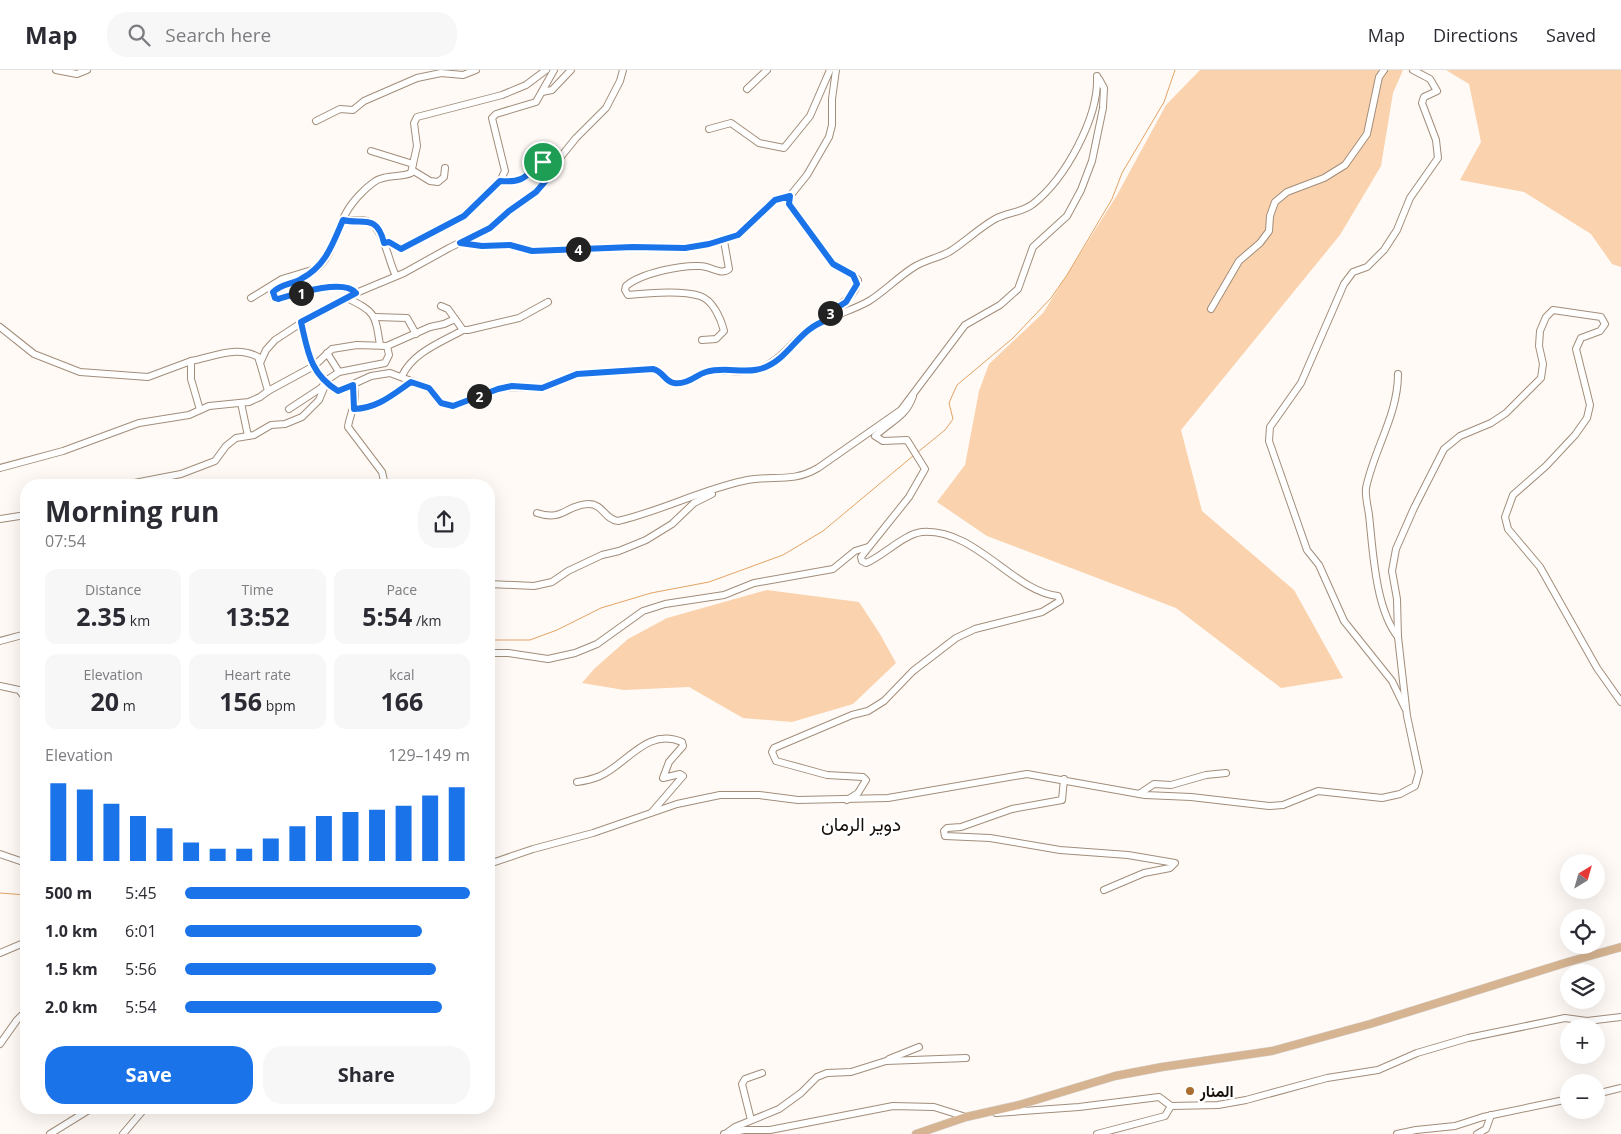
<!DOCTYPE html>
<html lang="en">
<head>
<meta charset="utf-8">
<style>
  body { margin:0; font-family:"Open Sans",Vazirmatn,sans-serif; background:#f7f7f7; color:#2b2b33; height:100vh; display:flex; flex-direction:column; font-size:19px; white-space:nowrap }
  * { box-sizing:border-box; margin:0 }
  p { font-size:16px; color:#7c7c81 }
  .icon { flex:none; width:28px; height:28px; fill:none; stroke:currentColor; stroke-width:2; stroke-linecap:round; stroke-linejoin:round }
  .map { position:relative; flex:1; overflow:hidden }
  .sheet { position:absolute; left:20px; top:409px; width:475px; height:635px; display:flex; flex-direction:column; background:#fff; border-radius:20px; box-shadow:0 5px 20px #0002 }
  .sheet>* { flex:none }
  .needle { width:32px; rotate:37deg }
  .tools { position:absolute; left:1560px; top:784px; display:grid; gap:10px }
  .tools a { display:grid; place-items:center; width:45px; height:45px; border-radius:50%; background:#fff; box-shadow:0 5px 20px #0002; font-size:25px }
  .pin { position:absolute; display:grid; place-items:center; width:42px; height:42px; color:#fff; margin:-21px; border:2px solid #fff; border-radius:50%; box-shadow:0 1px 5px #0007 }
  .km { position:absolute; width:25px; height:25px; margin:-12px; border-radius:50%; background:#222; color:#fff; font-size:14px; line-height:25px; text-align:center }
  .round { display:grid; place-items:center; flex:none; width:52px; height:52px; border-radius:20px; background:#f7f7f7 }
  .headline { display:flex; align-items:center; justify-content:space-between; height:85px; padding:0 25px }
  h1 { font-size:28px; font-weight:700; line-height:38px }
  .stats { display:grid; grid-template-columns:repeat(3,1fr); gap:8px; height:85px; padding:5px 25px }
  .stats div { display:grid; align-content:center; border-radius:12px; background:#f7f7f7; text-align:center }
  .stats b { font-size:25px; font-weight:700 }
  .stats small { font-size:14px; font-weight:400 }
  .stats p { font-size:14px }
  .chart { height:140px; padding:10px 25px }
  .chart p { display:flex; justify-content:space-between }
  .chart svg { width:100%; height:90px; margin-top:5px; stroke:#1a73e8; stroke-width:6 }
  .button { display:flex; gap:10px; margin-top:auto; padding:10px 25px }
  .button a { flex:1; height:58px; border-radius:20px; background:#1a73e8; color:#fff; font-size:20px; font-weight:700; line-height:58px; text-align:center }
  .button a+a { background:#f7f7f7; color:#2b2b33 }
  ul { padding:0 25px; list-style:none; font-size:16px }
  li { display:grid; grid-template-columns:80px 60px 1fr; align-items:center; height:38px }
  li i { height:12px; border-radius:6px; background:#1a73e8 }
  header { display:flex; align-items:center; gap:30px; box-sizing:border-box; height:70px; padding:0 25px; background:#fff; border-bottom:1px solid #e1e1e2 }
  header strong { font-size:24px }
  nav { display:flex; gap:28px; margin-inline-start:auto; font-size:18px }
  .search { width:350px; height:45px; background:#f7f7f7; display:flex; align-items:center; gap:12px; box-sizing:border-box; padding:0 18px; border-radius:20px; color:#7c7c81; font-size:19px }
  .map>svg:first-child { display:block }
  .green { fill:#fad3ae }
  .lines { fill:none; stroke-linecap:round; stroke-linejoin:round }
  .stream { stroke:#e4a364; stroke-width:1 }
  .minor-casing { stroke:#a28d7a; stroke-width:8 }
  .major-casing { stroke:#dad8d7; stroke-width:9 }
  .minor { stroke:#fff; stroke-width:6 }
  .major { stroke:#d6b491; stroke-width:8 }
  .route-casing { stroke:#fff; stroke-width:10 }
  .route { stroke:#1a73e8; stroke-width:6 }
  .poi-dot { fill:#aa6f30; stroke:#fff; stroke-width:2 }
  .labels { text-anchor:middle; dominant-baseline:central; stroke-width:5; stroke-linejoin:round; paint-order:stroke }
  .poi-label { font-size:16px; font-weight:bold; fill:#150d07; stroke:#fff; text-anchor:start }
  .quarter-label { font-size:19px; fill:#150d07; stroke:#fff }
</style>
</head>
<body>
<header>
<strong>Map</strong>
<div class="search"><svg class="icon" aria-label="search" viewBox="0 0 24 24"><circle cx="10" cy="10" r="6"/><path d="M15 15l6 6"/></svg>Search here</div>
<nav><a>Map</a><a>Directions</a><a>Saved</a></nav>
</header>
<div class="map">
<svg width="1621" height="1064" viewBox="0 0 1621 1064">
  <rect width="100%" height="100%" fill="#fffaf6"/>
  <!-- green -->
  <g class="green">
    <polygon points="1200,0 1403,0 1393,23 1381,96 1340,165 1181,360 1202,441 1294,520 1343,608 1281,618 1176,538 987,466 937,432 965,395 979,321 989,294 1043,243 1117,125 1166,35"/>
    <polygon points="1446,0 1621,0 1621,197 1612,194 1591,164 1524,122 1460,110 1481,72 1469,14"/>
    <polygon points="767,520 859,532 880,564 896,593 853,634 792,652 743,648 689,617 624,620 582,613 594,599 628,569 667,548"/>
  </g>
  <g class="lines">
    <!-- stream -->
    <g class="stream">
      <polyline points="918,382 945,360 953,349 949,333 957,315 1013,268 1051,228 1067,205 1112,129 1122,103 1164,32 1175,0"/>
      <polyline points="489,570 530,570 557,560 601,538 651,523 709,512 783,485 823,461 913,386"/>
      <polyline points="0,823 26,825"/>
    </g>
    <!-- minor casing -->
    <g class="minor-casing">
      <g id="minor">
        <polyline points="56,0 77,4 87,0"/>
        <polyline points="747,19 767,0"/>
        <polyline points="542,22 552,20 571,0"/>
        <polyline points="316,51 340,39 353,40 364,31 417,8 441,3 463,5 476,0"/>
        <polyline points="709,59 731,53 759,73 784,78 810,46 830,0"/>
        <polyline points="371,81 413,94"/>
        <polyline points="412,100 430,111 438,112 444,107 445,98"/>
        <path d="M 500,111 C 538,115 529,88 559,89"/>
        <path d="M 343,149 C 351,152 359,148 367,151 C 384,157 388,191 396,206"/>
        <polyline points="384,173 389,172 401,179 463,146 500,111 505,101 492,48 496,44 536,32 554,0"/>
        <polyline points="462,173 483,176 510,175 532,181 620,177 685,178 709,174 738,165 775,130 790,126"/>
        <path d="M 356,223 C 344,208 295,224 278,229 L 273,225 C 275,215 305,208 315,200 C 333,187 335,162 346,143 C 352,132 364,119 374,112 C 385,104 400,108 411,103 L 417,76 L 414,53 L 417,47 L 502,25 L 526,15 L 546,0"/>
        <polyline points="251,228 282,209 315,199"/>
        <path d="M 347,228 C 375,242 375,243 380,275"/>
        <polyline points="441,236 448,239 463,260 468,260 519,248 548,232"/>
        <polyline points="1211,239 1239,191 1260,173 1269,161 1270,146 1275,132 1287,122 1324,108 1345,95 1367,64 1379,7 1384,0"/>
        <polyline points="375,247 407,248 416,264"/>
        <path d="M 828,250 C 831,235 856,231 858,210 L 853,205 L 833,195 L 789,133 L 790,126 L 807,105 L 829,67 L 832,55 L 832,29 L 836,0"/>
        <path d="M 301,253 C 308,282 310,303 338,321 L 371,306 L 390,303 L 427,317 L 441,333 L 453,336 L 498,319 L 513,317 L 542,318 L 577,304 L 653,299 C 662,301 664,312 674,313 C 687,316 697,303 709,301 C 725,299 742,304 758,299 C 783,291 793,268 814,256 C 830,246 854,240 869,231 C 885,221 898,207 914,197 C 925,190 938,188 949,182 C 965,172 979,158 995,149 C 1008,142 1021,143 1033,134 C 1066,108 1099,47 1097,6"/>
        <polyline points="0,257 34,284 80,302 148,307 191,291"/>
        <path d="M 702,270 L 716,269 L 724,261 C 721,249 713,230 700,226 C 682,220 647,223 628,225 L 625,220 L 626,216 C 641,203 681,195 700,196 C 711,196 721,206 729,199 L 724,171"/>
        <polyline points="327,283 339,302"/>
        <path d="M 1398,304 C 1398,345 1374,379 1366,418 C 1365,427 1368,437 1369,445 C 1373,480 1375,538 1398,567"/>
        <path d="M 402,306 C 413,282 442,272 463,260"/>
        <path d="M 353,315 C 359,331 350,342 348,357 L 382,402 L 385,415"/>
        <polyline points="268,321 314,296 332,279 357,275 387,276 430,257 444,254 455,249"/>
        <polyline points="241,333 248,366"/>
        <polyline points="289,339 321,318 330,308 339,302 385,293 389,285 387,276"/>
        <path d="M 355,339 C 378,338 392,325 411,312"/>
        <path d="M 200,340 L 191,309 L 191,291 C 213,287 236,275 258,287 L 260,293"/>
        <polyline points="0,398 63,381 139,353 189,345 209,336 249,332 260,327 268,321 260,293 266,280 275,270 301,253 356,223 404,203 449,178 490,158 509,141 536,122 555,100 559,89 576,68 606,38 620,11 623,0"/>
        <polyline points="124,415 181,404 215,391 226,376 236,368 254,365 271,355 285,354 302,347 319,330 326,313"/>
        <path d="M 537,443 C 564,452 566,434 589,434 C 603,434 605,450 618,451 C 661,441 701,420 743,411 C 771,404 791,414 818,398 L 901,340 L 965,255 L 1000,235 L 1018,219 L 1033,177 L 1067,146 L 1081,120 L 1092,91 L 1103,38 L 1104,18 L 1099,9"/>
        <polyline points="0,449 26,445"/>
        <polyline points="489,514 534,516 552,512 568,501 602,485 619,481 646,470 672,454 694,433 712,424"/>
        <polyline points="0,571 26,564"/>
        <polyline points="489,583 508,583 548,589 575,583 597,574 643,541 665,534 724,525 754,513 833,499 855,481 868,477"/>
        <polyline points="0,616 19,620 26,629"/>
        <polyline points="1405,638 1392,611 1344,551 1319,495 1307,480 1269,371 1270,357 1301,313 1344,214 1353,202 1367,197 1384,180 1397,160 1410,128 1438,88 1436,70 1422,33 1424,27 1437,21 1430,9 1413,0"/>
        <polyline points="1064,709 1062,730 1012,739 961,757 947,758 944,761 945,766 990,768 1060,780 1128,785 1175,793 1170,798 1144,803 1104,820"/>
        <path d="M 577,712 C 584,711 593,709 600,706 C 627,694 647,657 682,672 L 683,676 L 669,692 L 663,708 L 680,704 L 683,706 L 652,742"/>
        <polyline points="1139,724 1154,714 1171,715 1206,705 1226,703"/>
        <path d="M 847,730 L 858,723 L 866,710 L 863,707 L 827,705 L 776,691 L 772,682 L 774,678 L 852,645 L 868,641 L 884,631 L 913,601 L 956,568 L 975,559 L 1042,542 L 1060,531 L 1058,526 C 1014,522 975,458 922,462 C 904,464 883,486 866,493 L 862,491 L 861,487 L 909,427 L 925,399 L 907,370 L 883,371 L 875,366 C 891,351 906,347 913,326"/>
        <polyline points="0,784 26,793"/>
        <polyline points="489,794 533,779 593,763 677,734 720,725 759,725 798,730 888,728 1027,704 1145,725 1191,727 1269,736 1283,735 1318,721 1382,728 1400,724 1415,716 1419,702 1407,646 1398,567 1397,529 1392,501 1396,479 1414,438 1444,379 1460,366 1491,353 1506,343 1541,308 1543,294 1539,276 1540,261 1546,247 1553,240 1601,247 1605,254 1600,261 1581,268 1576,279 1590,335 1587,348 1575,365 1546,396 1513,425 1505,447 1508,459 1540,497 1597,598 1621,632"/>
        <polyline points="0,883 26,872"/>
        <polyline points="0,974 17,950 26,941"/>
        <polyline points="889,989 919,977"/>
        <polyline points="1596,1024 1621,1018"/>
        <polyline points="996,1043 1079,1037 1159,1027 1171,1036"/>
        <polyline points="751,1050 742,1014 745,1009 762,1003"/>
        <polyline points="728,1062 735,1057 779,1039 801,1023 817,1007 827,1003 851,1002 886,991 966,988"/>
        <polyline points="50,1064 92,1038"/>
        <polyline points="123,1064 145,1038"/>
        <polyline points="724,1064 744,1060 770,1060 893,1036 934,1037 966,1047"/>
        <polyline points="1097,1064 1165,1046 1171,1036 1218,1035 1246,1030 1327,1008 1378,1000 1417,983 1468,968 1565,948 1587,951 1621,947"/>
        <polyline points="1397,1064 1416,1060 1455,1056 1483,1047 1569,1029"/>
        <polyline points="1477,1064 1486,1059 1491,1045"/>
      </g>
    </g>
    <!-- major casing -->
    <g class="major-casing">
      <polyline id="major" points="916,1064 966,1047 1019,1035 1115,1006 1162,997 1272,981 1370,954 1568,892 1621,877"/>
    </g>
    <!-- minor -->
    <use href="#minor" class="minor"/>
    <!-- major -->
    <use href="#major" class="major"/>
  </g>
  <g class="lines">
    <!-- route casing -->
    <g class="route-casing">
      <path id="route" d="M 550,88 L 559,89 L 555,100 L 536,122 L 509,141 L 490,158 L 460,173 L 482,176 L 510,175 L 532,181 L 633,177 L 685,178 L 709,174 L 738,165 L 775,130 L 790,126 L 789,134 L 833,194 L 853,205 L 857,214 L 846,232 L 830,242 L 828,250 C 806,256 796,274 780,288 C 753,311 732,294 706,302 C 696,305 687,315 674,313 C 665,312 663,301 653,299 L 577,304 L 542,318 L 512,316 L 498,319 L 453,336 L 441,333 L 429,318 L 411,312 C 392,325 378,338 354,339 L 353,315 L 338,321 C 310,304 308,282 301,252 L 356,223 C 344,208 295,224 278,229 L 275,228 L 273,222 C 281,214 292,214 301,209 C 326,196 333,173 343,150 C 362,155 377,143 384,173 L 389,172 L 401,179 L 464,146 L 500,111 C 532,114 526,98 550,88 Z"/>
    </g>
    <!-- route -->
    <use href="#route" class="route"/>
  </g>
  <!-- markers -->
  <circle class="poi-dot" cx="1190" cy="1021" r="5"/>
  <g class="labels">
    <!-- poi labels -->
    <g class="poi-label">
      <text x="1200" y="1021">المنار</text>
    </g>
    <!-- quarter labels -->
    <g class="quarter-label">
      <text x="861" y="754">دوير الرمان</text>
    </g>
  </g>
</svg>
<div class="tools">
<a><svg class="needle" viewBox="-14 -14 28 28"><path d="M0-13l5 13h-10z" fill="#e53935"/><path d="M0 13l5-13h-10z" fill="#7c7c81"/></svg></a>
<a><svg class="icon" aria-label="locate" viewBox="0 0 24 24"><circle cx="12" cy="12" r="6"/><path d="M12 2v4M12 18v4M2 12h4M18 12h4"/></svg></a>
<a><svg class="icon" aria-label="layers" viewBox="0 0 24 24"><path d="M12 4l9 5-9 5-9-5zM3 14l9 5 9-5"/></svg></a>
<a>+</a>
<a>−</a>
</div>
<div class="pin" style="left:543px;top:92px;background:#1e9e55"><svg class="icon" aria-label="arrive" viewBox="0 0 24 24"><path d="M6 21V4h12l-3 4 3 4H6"/></svg></div>
<b class="km" style="left:301px;top:223px">1</b>
<b class="km" style="left:479px;top:326px">2</b>
<b class="km" style="left:830px;top:243px">3</b>
<b class="km" style="left:578px;top:179px">4</b>
<section class="sheet">
<div class="headline"><div><h1>Morning run</h1><p>07:54</p></div><a class="round"><svg class="icon" aria-label="share" viewBox="0 0 24 24"><path d="M12 15V3M7 8l5-5 5 5M5 13v7h14v-7"/></svg></a></div>
<div class="stats">
<div><p>Distance</p><b>2.35<small> km</small></b></div>
<div><p>Time</p><b>13:52</b></div>
<div><p>Pace</p><b>5:54<small> /km</small></b></div>
</div>
<div class="stats">
<div><p>Elevation</p><b>20<small> m</small></b></div>
<div><p>Heart rate</p><b>156<small> bpm</small></b></div>
<div><p>kcal</p><b>166</b></div>
</div>
<div class="chart"><p><span>Elevation</span>129–149 m</p>
<svg viewBox="0 0 160 44" preserveAspectRatio="none"><path d="M5 44V6M15 44V9M25 44V16M35 44V22M45 44V28M55 44V35M65 44V38M75 44V38M85 44V33M95 44V27M105 44V22M115 44V20M125 44V19M135 44V17M145 44V12M155 44V8"/></svg>
</div>
<ul>
<li><b>500 m</b>5:45<i style="width:100%"></i></li>
<li><b>1.0 km</b>6:01<i style="width:83%"></i></li>
<li><b>1.5 km</b>5:56<i style="width:88%"></i></li>
<li><b>2.0 km</b>5:54<i style="width:90%"></i></li>
</ul>
<div class="button"><a>Save</a><a>Share</a></div>
</section>
</div>
</body>
</html>
